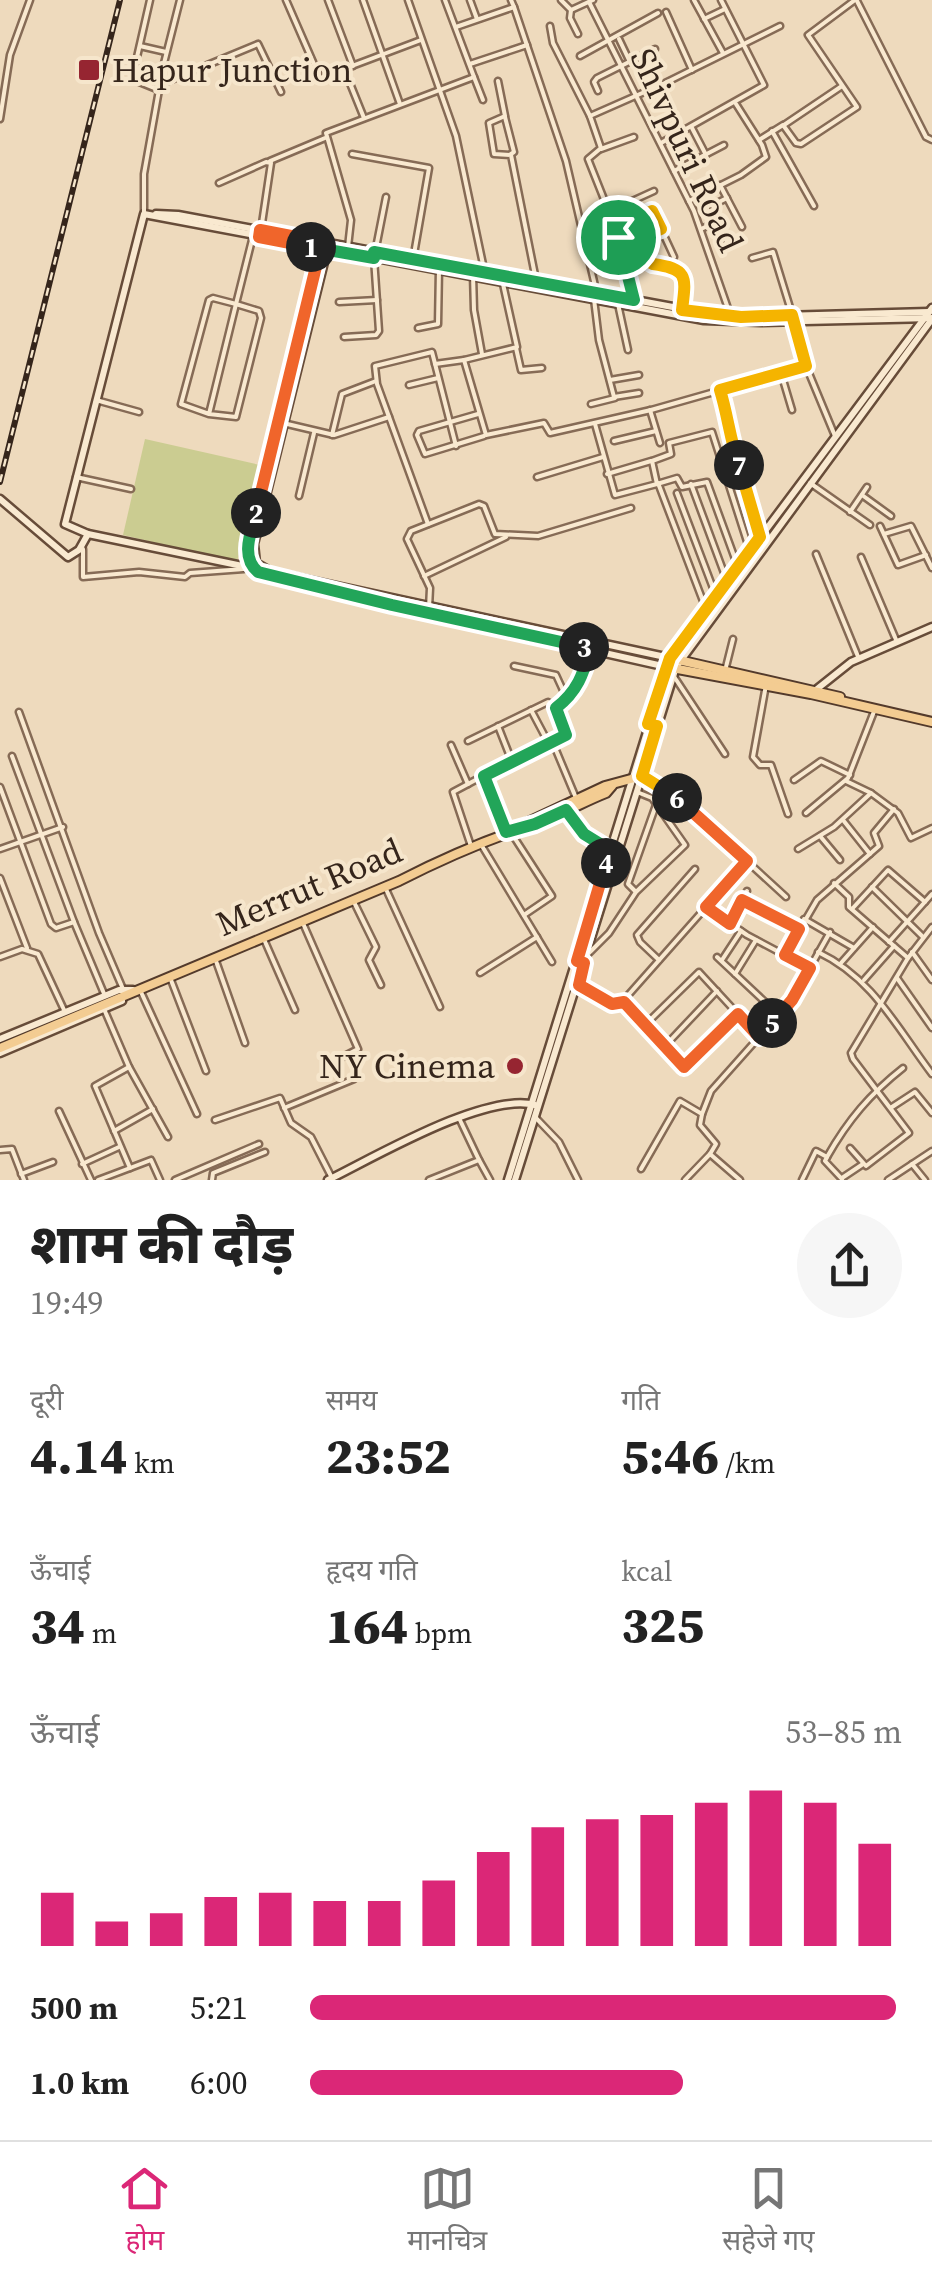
<!DOCTYPE html>
<html lang="hi">
<head>
<meta charset="utf-8">
<style>
  body { margin:0; font-family:"Source Serif 4","Noto Sans Devanagari",serif; background:#f6f6f6; color:#222; height:100vh; display:flex; flex-direction:column; font-size:38px; white-space:nowrap }
  * { box-sizing:border-box; margin:0 }
  p { font-size:32px; color:#767676 }
  .icon { flex:none; width:55px; height:55px; fill:none; stroke:currentColor; stroke-width:2; stroke-linecap:round; stroke-linejoin:round }
  .map { position:relative; height:1180px; overflow:hidden }
  .side { display:flex; flex-direction:column; background:#fff; flex:1 }
  .side>* { flex:none }
  .pin { position:absolute; display:grid; place-items:center; width:85px; height:85px; color:#fff; margin:-42px; border:5px solid #fff; border-radius:50%; box-shadow:0 2px 10px #0007 }
  .km { position:absolute; width:50px; height:50px; margin:-25px; border-radius:50%; background:#222; color:#fff; font-size:28px; line-height:50px; text-align:center }
  .round { display:grid; place-items:center; flex:none; width:105px; height:105px; border-radius:52px; background:#f6f6f6 }
  .head { display:flex; align-items:center; justify-content:space-between; height:170px; padding:0 30px }
  h1 { font-size:55px; font-weight:800; line-height:75px }
  .stats { display:grid; grid-template-columns:repeat(3,1fr); gap:15px; height:170px; padding:10px 30px }
  .stats div { display:grid; align-content:center }
  .stats b { font-size:50px; font-weight:800 }
  .stats small { font-size:28px; font-weight:400 }
  .stats p { font-size:28px }
  .chart { height:280px; padding:20px 30px }
  .chart p { display:flex; justify-content:space-between }
  .chart svg { width:100%; height:180px; margin-top:10px; stroke:#db2777; stroke-width:6 }
  ul { padding:0 30px; list-style:none; font-size:32px }
  li { display:grid; grid-template-columns:160px 120px 1fr; align-items:center; height:75px }
  li i { height:25px; border-radius:12px; background:#db2777 }
  .tab-bar { display:flex; justify-content:space-around; align-items:center; height:140px; border-top:2px solid #e0e0e0; background:#fff; font-size:28px; color:#767676 }
  .tab-bar a { display:grid; justify-items:center; gap:5px }
  .tab-bar .current { color:#db2777 }
  .map>svg:first-child { display:block }
  .green { fill:#cbcc91 }
  .lines { fill:none; stroke-linecap:round; stroke-linejoin:round }
  .street-casing { stroke:#866b56; stroke-width:9 }
  .secondary-casing { stroke:#674c39; stroke-width:11 }
  .primary-casing { stroke:#533a2b; stroke-width:12 }
  .street { stroke:#f9e9d0; stroke-width:4 }
  .secondary { stroke:#f9e9d0; stroke-width:6 }
  .primary { stroke:#f3cc92; stroke-width:8 }
  .rail-casing { stroke:#35251b; stroke-width:6 }
  .rail { stroke:#f6e6cc; stroke-width:2.5; stroke-dasharray:8; stroke-linecap:butt }
  .split-1-casing { stroke:#fff; stroke-width:20 }
  .split-2-casing { stroke:#fff; stroke-width:20 }
  .split-3-casing { stroke:#fff; stroke-width:20 }
  .split-4-casing { stroke:#fff; stroke-width:20 }
  .split-5-casing { stroke:#fff; stroke-width:20 }
  .split-6-casing { stroke:#fff; stroke-width:20 }
  .split-7-casing { stroke:#fff; stroke-width:20 }
  .split-8-casing { stroke:#fff; stroke-width:20 }
  .split-9-casing { stroke:#fff; stroke-width:20 }
  .split-1 { stroke:#22a559; stroke-width:12 }
  .split-2 { stroke:#f0652b; stroke-width:12 }
  .split-3 { stroke:#22a559; stroke-width:12 }
  .split-4 { stroke:#22a559; stroke-width:12 }
  .split-5 { stroke:#f0652b; stroke-width:12 }
  .split-6 { stroke:#f0652b; stroke-width:12 }
  .split-7 { stroke:#f5b400; stroke-width:12 }
  .split-8 { stroke:#f5b400; stroke-width:12 }
  .split-9 { stroke:#f5b400; stroke-width:12 }
  .poi-dot { fill:#962531; stroke:#f6e6cc; stroke-width:4 }
  .labels { text-anchor:middle; dominant-baseline:central; stroke-width:8; stroke-linejoin:round; paint-order:stroke }
  .poi-label { font-size:35px; fill:#35251b; stroke:#f6e6cc; text-anchor:start }
  .street-label { font-size:35px; fill:#35251b; stroke:#f6e6cc }
</style>
</head>
<body>
<div class="map">
<svg width="932" height="1180" viewBox="0 0 932 1180">
  <rect width="100%" height="100%" fill="#eedabd"/>
  <!-- green -->
  <polygon class="green" points="145,439 260,465 237,562 123,535"/>
  <g class="lines">
    <!-- street casing -->
    <g class="street-casing">
      <g id="street">
        <polyline points="286,0 320,78 421,40"/>
        <polyline points="328,0 353,66"/>
        <polyline points="363,0 400,104"/>
        <polyline points="408,0 456,136 484,269"/>
        <polyline points="470,0 477,19"/>
        <polyline points="561,0 571,10 570,18 578,34"/>
        <polyline points="694,0 723,53"/>
        <polyline points="857,1 926,137 932,140"/>
        <polyline points="589,2 694,211 731,317"/>
        <polyline points="514,7 566,161 596,290"/>
        <polyline points="571,10 593,0"/>
        <polyline points="666,12 692,70"/>
        <polyline points="704,19 725,9"/>
        <polyline points="550,26 553,43 590,116"/>
        <polyline points="456,27 514,7 511,0"/>
        <polyline points="619,39 630,62"/>
        <polyline points="140,46 166,52"/>
        <polyline points="580,56 658,13"/>
        <polyline points="470,64 527,45"/>
        <polyline points="345,71 364,118"/>
        <polyline points="474,77 483,100"/>
        <polyline points="498,81 505,116 489,123 494,154 511,155 536,280"/>
        <polyline points="159,83 180,0"/>
        <polyline points="159,85 258,44 281,92"/>
        <polyline points="598,91 594,82 597,78 655,49"/>
        <polyline points="505,117 514,152 511,154"/>
        <polyline points="0,119 10,55 30,0"/>
        <polyline points="784,125 842,86"/>
        <polyline points="692,128 706,155"/>
        <polyline points="772,131 814,206"/>
        <polyline points="759,140 783,125 796,143 801,144 857,107 808,35 855,0"/>
        <polyline points="661,143 764,85 721,0"/>
        <polyline points="601,149 634,137"/>
        <polyline points="352,154 429,168 413,260"/>
        <polyline points="270,161 325,138"/>
        <polyline points="674,171 724,145"/>
        <polyline points="219,183 266,162 271,163 261,230"/>
        <polyline points="720,185 742,227"/>
        <polyline points="689,201 741,175 766,157 762,145 736,104"/>
        <polyline points="608,212 654,191"/>
        <polyline points="144,214 144,174 159,90 132,79 150,0"/>
        <polyline points="716,222 729,245"/>
        <polyline points="701,229 716,222 713,205 727,198"/>
        <polyline points="619,237 634,220 651,211 661,229"/>
        <polyline points="348,247 351,220 326,133 474,77 445,0"/>
        <path d="M 674,257 L 661,229 L 645,238 L 643,245 L 647,263 C 681,271 687,267 682,306"/>
        <polyline points="752,258 773,252 792,314"/>
        <polyline points="473,275 474,310 482,354"/>
        <polyline points="503,284 517,347 464,360 486,435 544,423 550,433 651,410 806,366"/>
        <polyline points="634,298 619,237 588,159 601,148 590,116 665,83 780,26"/>
        <polyline points="594,299 599,340 614,397 639,393"/>
        <polyline points="339,302 377,300"/>
        <polyline points="618,304 628,350"/>
        <polyline points="794,323 806,366 835,436"/>
        <polyline points="418,328 438,324 439,269"/>
        <polyline points="344,337 376,335 379,331 374,258 386,197"/>
        <polyline points="516,348 521,370 542,368"/>
        <polyline points="435,364 464,360"/>
        <polyline points="781,373 792,410"/>
        <polyline points="610,380 639,375"/>
        <polyline points="409,385 438,378"/>
        <polyline points="720,390 729,422 729,435 760,537"/>
        <polyline points="96,400 139,412"/>
        <polyline points="591,404 615,398"/>
        <polyline points="650,410 660,443"/>
        <polyline points="209,414 236,304 259,311 261,318 236,417 209,414 181,404 209,300 213,298 236,304 253,236"/>
        <polyline points="478,414 419,431 417,435 425,454 484,436"/>
        <polyline points="283,423 334,435 389,417"/>
        <polyline points="595,424 615,495 657,484 652,461 671,454 669,443 712,432 750,551"/>
        <polyline points="332,435 342,394 376,381"/>
        <polyline points="614,441 656,431"/>
        <polyline points="607,474 651,461"/>
        <polyline points="76,477 131,489"/>
        <polyline points="537,477 603,457"/>
        <polyline points="658,483 706,609"/>
        <polyline points="810,483 870,525"/>
        <polyline points="657,484 677,478 682,487 707,482 738,567"/>
        <polyline points="691,484 727,581"/>
        <polyline points="677,493 716,596"/>
        <polyline points="862,495 891,516"/>
        <polyline points="299,496 314,433"/>
        <polyline points="850,512 867,487"/>
        <polyline points="428,524 377,384 375,366 432,352 456,446"/>
        <polyline points="880,526 898,565 926,555"/>
        <polyline points="884,534 911,526 932,568"/>
        <polyline points="83,549 83,577 139,572 185,577 190,573 244,569"/>
        <polyline points="816,554 859,659"/>
        <polyline points="861,557 897,642"/>
        <polyline points="424,576 506,537"/>
        <polyline points="429,608 430,588 407,539 411,531 479,504 484,506 495,534 538,536 631,508"/>
        <polyline points="514,666 556,675 567,699"/>
        <polyline points="725,671 733,639"/>
        <polyline points="673,675 725,754"/>
        <polyline points="766,685 753,757 760,765 771,765 788,814"/>
        <polyline points="531,710 549,744"/>
        <polyline points="19,712 99,933 123,989"/>
        <polyline points="498,726 511,759"/>
        <polyline points="468,741 548,702 556,707"/>
        <polyline points="451,745 468,784"/>
        <polyline points="642,776 678,798 786,897"/>
        <polyline points="794,780 821,761 850,775"/>
        <polyline points="846,781 871,793 898,813 911,838 932,828"/>
        <polyline points="0,787 51,924 56,928 74,922 12,756"/>
        <polyline points="576,798 553,743 566,735 555,709 577,687 591,649"/>
        <polyline points="806,813 848,778 875,709"/>
        <polyline points="569,814 584,834 609,850"/>
        <polyline points="843,820 870,854"/>
        <polyline points="506,832 484,775 553,742"/>
        <polyline points="512,834 552,896 524,915"/>
        <polyline points="820,836 840,860"/>
        <polyline points="471,846 453,792 483,776"/>
        <polyline points="482,846 552,962"/>
        <polyline points="0,849 63,827"/>
        <polyline points="798,849 834,827 871,793"/>
        <polyline points="0,878 27,948"/>
        <polyline points="834,883 849,897 849,907 908,958"/>
        <polyline points="385,887 440,1007"/>
        <polyline points="872,887 922,936"/>
        <polyline points="635,891 628,884 656,805"/>
        <polyline points="353,900 376,947 369,960 381,985"/>
        <polyline points="743,900 799,929"/>
        <polyline points="706,907 747,935 809,968"/>
        <polyline points="852,909 888,870 925,902"/>
        <polyline points="804,919 854,948"/>
        <polyline points="302,921 358,1049 327,1065"/>
        <polyline points="74,922 105,996"/>
        <polyline points="730,924 747,891"/>
        <polyline points="263,937 295,1010"/>
        <polyline points="889,942 932,894"/>
        <path d="M 818,952 C 873,978 897,1028 932,1074"/>
        <polyline points="912,952 932,980"/>
        <polyline points="785,955 817,900 879,846 874,833 894,809"/>
        <polyline points="586,956 609,933 636,892 685,845 652,798 637,792"/>
        <polyline points="0,957 22,949 38,954 65,1012"/>
        <polyline points="717,957 779,1015"/>
        <polyline points="659,960 640,942 637,935 695,869"/>
        <polyline points="722,960 741,931"/>
        <polyline points="216,961 245,1043"/>
        <polyline points="841,963 873,927"/>
        <polyline points="480,973 537,937"/>
        <polyline points="735,974 756,940"/>
        <polyline points="897,978 932,1028"/>
        <polyline points="171,980 206,1071"/>
        <polyline points="864,980 894,946"/>
        <polyline points="579,985 608,1002 625,1001 684,1067 738,1014"/>
        <polyline points="141,992 197,1114"/>
        <polyline points="623,1001 746,862"/>
        <polyline points="104,1009 129,1067 168,1137"/>
        <polyline points="645,1025 699,972 759,1037"/>
        <polyline points="665,1046 717,991"/>
        <polyline points="892,1107 915,1092 932,1113"/>
        <polyline points="284,1108 354,1079"/>
        <polyline points="59,1111 91,1180"/>
        <polyline points="702,1114 711,1091 792,1000 830,932"/>
        <polyline points="536,1118 559,1142 578,1180"/>
        <polyline points="215,1120 280,1098 291,1123 311,1137 332,1178"/>
        <polyline points="114,1131 153,1109"/>
        <polyline points="850,1148 866,1166 909,1133 853,1059 851,1053 908,958 932,927"/>
        <polyline points="0,1150 12,1149 24,1180"/>
        <path d="M 827,1157 C 848,1120 870,1094 903,1068"/>
        <polyline points="479,1160 490,1180"/>
        <polyline points="82,1164 119,1147"/>
        <polyline points="912,1164 925,1180"/>
        <polyline points="130,1168 151,1160 160,1180"/>
        <polyline points="641,1169 680,1101 702,1114 700,1125 716,1144 710,1154"/>
        <polyline points="21,1174 53,1162"/>
        <polyline points="842,1178 863,1164"/>
        <polyline points="98,1180 130,1168 95,1086 129,1067"/>
        <polyline points="175,1180 259,1144"/>
        <polyline points="212,1180 213,1173 265,1152"/>
        <polyline points="429,1180 479,1160 459,1118"/>
        <polyline points="685,1180 710,1154 740,1180"/>
        <polyline points="802,1180 816,1151 827,1157 825,1161 842,1179"/>
        <polyline points="888,1180 932,1151"/>
      </g>
    </g>
    <!-- secondary casing -->
    <g class="secondary-casing">
      <g id="secondary">
        <polyline points="156,214 178,215 705,313 741,317 929,312"/>
        <polyline points="0,499 68,557 79,550 88,534"/>
        <polyline points="252,568 247,557 252,531 320,249"/>
        <polyline points="268,570 256,563 254,544 327,250"/>
        <polyline points="285,575 670,658"/>
        <polyline points="667,667 391,605 252,568 88,534 65,524 144,214 704,320 761,322 932,318"/>
        <polyline points="812,693 851,662 932,627"/>
        <polyline points="0,1039 119,990 133,990"/>
        <polyline points="0,1053 122,1001"/>
        <path d="M 328,1180 C 375,1157 485,1092 535,1105"/>
        <polyline points="508,1180 670,658 932,308"/>
        <polyline points="515,1180 676,667 932,319"/>
      </g>
    </g>
    <!-- primary casing -->
    <g class="primary-casing">
      <g id="primary">
        <polyline points="670,658 840,697"/>
        <polyline points="667,667 811,694 932,722"/>
        <polyline points="526,823 605,786 642,776"/>
        <path d="M 0,1048 L 399,881 C 444,858 488,839 535,824 C 559,816 583,802 606,793 L 612,786"/>
      </g>
    </g>
    <!-- street -->
    <use href="#street" class="street"/>
    <!-- secondary -->
    <use href="#secondary" class="secondary"/>
    <!-- primary -->
    <use href="#primary" class="primary"/>
    <!-- rail casing -->
    <g class="rail-casing">
      <polyline id="rail" points="0,482 120,0"/>
    </g>
    <!-- rail -->
    <use href="#rail" class="rail"/>
  </g>
  <g class="lines">
    <!-- split-1 casing -->
    <g class="split-1-casing">
      <polyline id="split-1" points="311,247 374,258 374,252 634,300 618,237"/>
    </g>
    <!-- split-2 casing -->
    <g class="split-2-casing">
      <polyline id="split-2" points="256,513 322,242 260,230 259,237 311,247"/>
    </g>
    <!-- split-3 casing -->
    <g class="split-3-casing">
      <path id="split-3" d="M 256,513 C 251,532 240,557 258,572 L 392,605 L 584,647"/>
    </g>
    <!-- split-4 casing -->
    <g class="split-4-casing">
      <path id="split-4" d="M 584,647 L 591,648 C 583,674 578,691 556,708 L 566,735 L 484,776 L 506,832 L 535,824 L 566,810 L 584,834 L 610,850 L 606,863"/>
    </g>
    <!-- split-5 casing -->
    <g class="split-5-casing">
      <polyline id="split-5" points="606,863 577,961 584,963 579,985 612,1004 624,1002 684,1067 738,1014 759,1037 772,1023"/>
    </g>
    <!-- split-6 casing -->
    <g class="split-6-casing">
      <polyline id="split-6" points="677,798 747,861 706,907 730,924 742,900 799,929 785,955 810,968 792,1000 772,1023"/>
    </g>
    <!-- split-7 casing -->
    <g class="split-7-casing">
      <polyline id="split-7" points="677,798 642,776 657,726 648,724 670,658 760,537 739,465"/>
    </g>
    <!-- split-8 casing -->
    <g class="split-8-casing">
      <path id="split-8" d="M 653,264 C 689,269 686,277 682,310 L 741,317 L 792,315 L 806,366 L 720,390 C 728,416 730,440 739,465"/>
    </g>
    <!-- split-9 casing -->
    <g class="split-9-casing">
      <path id="split-9" d="M 618,237 L 634,220 L 652,211 L 661,229 C 645,235 641,243 646,260 L 653,264"/>
    </g>
    <!-- split-1 -->
    <use href="#split-1" class="split-1"/>
    <!-- split-2 -->
    <use href="#split-2" class="split-2"/>
    <!-- split-3 -->
    <use href="#split-3" class="split-3"/>
    <!-- split-4 -->
    <use href="#split-4" class="split-4"/>
    <!-- split-5 -->
    <use href="#split-5" class="split-5"/>
    <!-- split-6 -->
    <use href="#split-6" class="split-6"/>
    <!-- split-7 -->
    <use href="#split-7" class="split-7"/>
    <!-- split-8 -->
    <use href="#split-8" class="split-8"/>
    <!-- split-9 -->
    <use href="#split-9" class="split-9"/>
  </g>
  <!-- markers -->
  <g class="poi-dot">
    <rect x="77" y="58" width="24" height="24" rx="5"/>
    <circle cx="515" cy="1066" r="10"/>
  </g>
  <g class="labels">
    <!-- poi labels -->
    <g class="poi-label">
      <text x="112" y="70">Hapur Junction</text>
      <text x="495" y="1066" text-anchor="end">NY Cinema</text>
    </g>
    <!-- street labels -->
    <g class="street-label">
      <text transform="translate(687 150) rotate(65)">Shivpuri Road</text>
      <text transform="translate(309 887) rotate(-23)">Merrut Road</text>
    </g>
  </g>
</svg>
<div class="pin" style="left:618px;top:237px;background:#1e9e55"><svg class="icon" aria-label="arrive" viewBox="0 0 24 24"><path d="M6 21V4h12l-3 4 3 4H6"/></svg></div>
<b class="km" style="left:311px;top:247px">1</b>
<b class="km" style="left:256px;top:513px">2</b>
<b class="km" style="left:584px;top:647px">3</b>
<b class="km" style="left:606px;top:863px">4</b>
<b class="km" style="left:772px;top:1023px">5</b>
<b class="km" style="left:677px;top:798px">6</b>
<b class="km" style="left:739px;top:465px">7</b>
</div>
<section class="side">
<div class="head"><div><h1>शाम की दौड़</h1><p>19:49</p></div><a class="round"><svg class="icon" aria-label="share" viewBox="0 0 24 24"><path d="M12 15V3M7 8l5-5 5 5M5 13v7h14v-7"/></svg></a></div>
<div class="stats">
<div><p>दूरी</p><b>4.14<small> km</small></b></div>
<div><p>समय</p><b>23:52</b></div>
<div><p>गति</p><b>5:46<small> /km</small></b></div>
</div>
<div class="stats">
<div><p>ऊँचाई</p><b>34<small> m</small></b></div>
<div><p>हृदय गति</p><b>164<small> bpm</small></b></div>
<div><p>kcal</p><b>325</b></div>
</div>
<div class="chart"><p><span>ऊँचाई</span>53–85 m</p>
<svg viewBox="0 0 160 44" preserveAspectRatio="none"><path d="M5 44V31M15 44V38M25 44V36M35 44V32M45 44V31M55 44V33M65 44V33M75 44V28M85 44V21M95 44V15M105 44V13M115 44V12M125 44V9M135 44V6M145 44V9M155 44V19"/></svg>
</div>
<ul>
<li><b>500 m</b>5:21<i style="width:99%"></i></li>
<li><b>1.0 km</b>6:00<i style="width:63%"></i></li>
</ul>
</section>
<nav class="tab-bar">
<a class="current"><svg class="icon" aria-label="home" viewBox="0 0 24 24"><path d="M3 11l9-7 9 7M6 9v11h12V9"/></svg>होम</a>
<a><svg class="icon" aria-label="map" viewBox="0 0 24 24"><path d="M3 6l6-2 6 2 6-2v14l-6 2-6-2-6 2zM9 4v14M15 6v14"/></svg>मानचित्र</a>
<a><svg class="icon" aria-label="saved" viewBox="0 0 24 24"><path d="M7 4h10v16l-5-4-5 4z"/></svg>सहेजे गए</a>
</nav>
</body>
</html>
